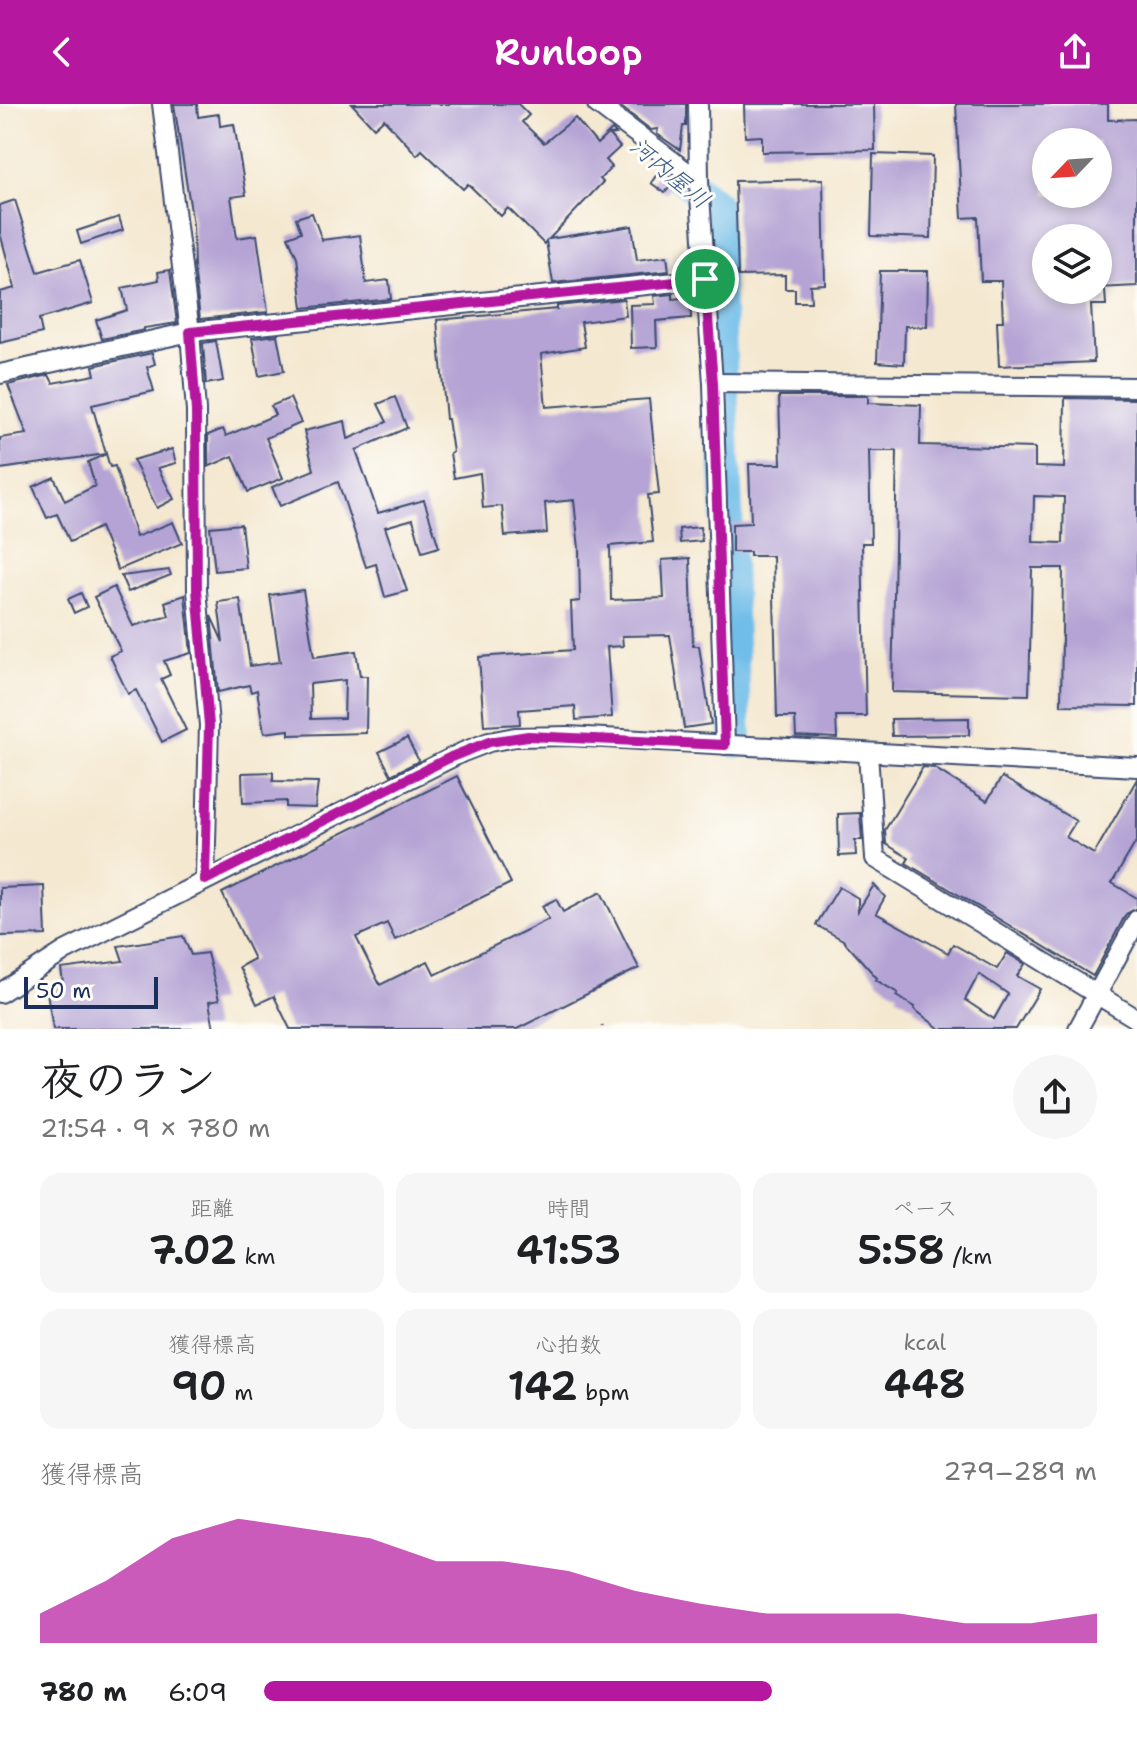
<!DOCTYPE html>
<html lang="ja">
<head>
<meta charset="utf-8">
<style>
  body { margin:0; font-family:"Shantell Sans","Klee One",sans-serif; background:#f6f6f6; color:#202124; height:100vh; display:flex; flex-direction:column; font-size:30px; white-space:nowrap }
  * { box-sizing:border-box; margin:0 }
  p { font-size:26px; color:#757577 }
  .icon { flex:none; width:44px; height:44px; fill:none; stroke:currentColor; stroke-width:2; stroke-linecap:round; stroke-linejoin:round }
  .map { position:relative; height:925px; overflow:hidden }
  .sheet { display:flex; flex-direction:column; background:#fff; flex:1 }
  .sheet>* { flex:none }
  .needle { width:52px; rotate:245deg }
  .fabs { position:absolute; left:1032px; top:24px; display:grid; gap:16px }
  .fabs a { display:grid; place-items:center; width:80px; height:80px; border-radius:50%; background:#fff; box-shadow:0 4px 12px #0003; font-size:40px }
  .scale { position:absolute; left:24px; bottom:20px; width:134px; box-sizing:border-box; padding-left:8px; border:4px solid #1b2f5e; border-top:0; font-size:22px; line-height:28px; white-space:nowrap; color:#1b2f5e; -webkit-text-stroke:6px #fdfcf7; paint-order:stroke }
  .pin { position:absolute; display:grid; place-items:center; width:68px; height:68px; color:#fff; margin:-34px; border:4px solid #fff; border-radius:50%; box-shadow:0 2px 8px #0007 }
  .round { display:grid; place-items:center; flex:none; width:84px; height:84px; border-radius:42px; background:#f6f6f6 }
  .headline { display:flex; align-items:center; justify-content:space-between; height:136px; padding:0 40px }
  h1 { font-size:44px; font-weight:600; line-height:60px }
  .figures { display:grid; grid-template-columns:repeat(3,1fr); gap:12px; height:136px; padding:8px 40px }
  .figures div { display:grid; align-content:center; border-radius:20px; background:#f6f6f6; text-align:center }
  .figures b { font-size:40px; font-weight:600 }
  .figures small { font-size:22px; font-weight:400 }
  .figures p { font-size:22px }
  .chart { height:224px; padding:16px 40px }
  .chart p { display:flex; justify-content:space-between }
  .chart svg { width:100%; height:144px; margin-top:8px; fill:#b5179e; opacity:.7 }
  ul { padding:0 40px; list-style:none; font-size:26px }
  li { display:grid; grid-template-columns:128px 96px 1fr; align-items:center; height:60px }
  li i { height:20px; border-radius:10px; background:#b5179e }
  header { display:flex; justify-content:space-between; align-items:center; height:104px; padding:0 40px; background:#b5179e; color:#fff; font-size:36px; font-weight:600 }
  .map>svg:first-child { display:block }
  .lines { fill:none; stroke-linecap:round; stroke-linejoin:round }
  .river { stroke:#6fbde9; stroke-width:32 }
  .building { fill:#b4a3d4; fill-rule:evenodd }
  .minor-casing { stroke:#3c4b6f; stroke-width:22 }
  .path { stroke:#3c4b6f; stroke-width:3; stroke-dasharray:2 6; stroke-linecap:butt }
  .minor { stroke:#fff; stroke-width:18 }
  .route-casing { stroke:#fff; stroke-width:16 }
  .route { stroke:#b5179e; stroke-width:10 }
  .labels { text-anchor:middle; dominant-baseline:central; stroke-width:6; stroke-linejoin:round; paint-order:stroke }
  .water-label { font-size:24px; font-style:italic; fill:#345a88; stroke:#fdfcf7 }
</style>
</head>
<body>
<header><svg class="icon" aria-label="back" viewBox="0 0 24 24"><path d="M15 5l-7 7 7 7"/></svg>Runloop<svg class="icon" aria-label="share" viewBox="0 0 24 24"><path d="M12 15V3M7 8l5-5 5 5M5 13v7h14v-7"/></svg></header>
<div class="map">
<svg width="1137" height="925" viewBox="0 0 1137 925">
  <rect width="100%" height="100%" fill="#fdfcf7"/>
  <filter id="ink" filterUnits="userSpaceOnUse"><feTurbulence type="fractalNoise" baseFrequency=".0125" numOctaves="2"/><feDisplacementMap in="SourceGraphic" scale="16" xChannelSelector="R" yChannelSelector="G"/><feConvolveMatrix kernelMatrix="1 2 1 2 8 2 1 2 1" color-interpolation-filters="sRGB"/></filter>
  <filter id="wash" filterUnits="userSpaceOnUse"><feTurbulence type="fractalNoise" baseFrequency=".006" numOctaves="4" result="noise"/><feDisplacementMap in="SourceGraphic" scale="32" xChannelSelector="R" yChannelSelector="G"/><feGaussianBlur stdDeviation="1.8" result="paint"/><feColorMatrix in="noise" values="0 0 0 0 0 0 0 0 0 0 0 0 0 0 0 0 0 1.4 0 .05"/><feComposite in="paint" operator="in"/></filter>
  <g filter="url(#wash)">
    <rect width="100%" height="100%" fill="#f4e8d0"/>
    <g class="lines">
      <!-- river -->
      <polyline class="river" points="677,69 715,101 736,638"/>
    </g>
    <g id="blocks">
      <!-- building -->
      <g class="building">
        <polygon points="174,0 197,0 198,13 219,10 220,22 234,20 246,91 231,93 237,134 257,131 268,208 200,215 194,162 193,120"/>
        <polygon points="352,0 518,0 529,11 522,18 544,39 575,14 597,40 612,26 616,30 609,31 620,43 606,56 612,63 600,75 603,78 549,135 632,122 637,156 667,152 669,167 553,179 546,137 544,140 508,104 501,112 468,80 463,85 422,46 417,51 384,15 374,24"/>
        <polygon points="621,0 686,0 686,22 683,22 680,46 657,30 658,25 651,26 621,3"/>
        <polygon points="744,0 874,0 875,46 762,48 762,32 745,33"/>
        <path d="M 956,0 L 1108,0 L 1108,16 L 1137,15 L 1137,182 L 1098,184 L 1098,134 L 1046,134 L 1046,186 L 1105,186 L 1106,201 L 1091,201 L 1094,258 L 999,262 L 997,217 L 1003,217 L 1001,177 L 981,177 L 978,113 L 962,114 ZM 1046,38 L 1098,38 L 1098,90 L 1046,90 Z"/>
        <polygon points="873,50 933,52 931,134 871,132"/>
        <polygon points="660,66 675,76 665,89 651,79"/>
        <polygon points="823,75 825,180 810,181 811,198 795,198 795,185 785,185 785,171 738,172 735,77"/>
        <polygon points="15,96 38,168 80,156 93,199 39,215 42,229 0,239 0,188 15,184 0,129 0,101"/>
        <polygon points="312,109 322,136 360,131 366,179 389,176 391,195 303,204 297,153 288,133 301,128 296,114"/>
        <polygon points="119,113 123,126 81,140 77,127"/>
        <polygon points="170,166 177,219 144,224 144,226 102,235 96,216 127,206 122,184 159,176 158,168"/>
        <polygon points="880,167 928,167 927,223 905,222 904,260 877,258"/>
        <polygon points="673,190 673,195 690,193 691,214 656,217 657,243 631,244 630,201 655,200 654,192"/>
        <polygon points="624,195 626,212 581,218 585,243 541,250 546,303 649,295 659,390 648,391 653,438 610,442 611,496 664,494 662,456 690,454 693,542 699,542 711,620 684,624 670,531 622,532 623,542 607,543 612,613 576,616 575,602 519,606 520,620 484,622 479,553 573,546 571,498 580,497 579,445 574,396 545,399 547,429 505,432 502,402 483,404 480,369 454,374 450,349 453,348 448,315 446,315 437,216 557,205 557,202"/>
        <polygon points="277,231 284,267 259,272 252,234"/>
        <polygon points="216,237 223,277 206,280 203,239"/>
        <polygon points="152,249 155,260 147,263 154,287 92,301 106,350 0,365 0,334 27,330 8,281 49,271 53,279 95,271 93,262"/>
        <path d="M 779,292 L 868,292 L 868,299 L 921,301 L 920,341 L 1035,344 L 1035,363 L 1064,364 L 1065,294 L 1137,295 L 1137,602 L 1061,601 L 1063,464 L 1032,464 L 1029,591 L 892,588 L 897,347 L 869,347 L 871,439 L 862,439 L 866,612 L 836,612 L 837,634 L 796,632 L 795,613 L 777,613 L 773,452 L 750,452 L 750,448 L 732,448 L 732,420 L 751,419 L 749,360 L 781,360 ZM 1034,392 L 1064,393 L 1063,439 L 1033,438 Z"/>
        <polygon points="395,293 407,324 356,346 378,409 424,396 439,443 422,448 413,415 385,423 407,487 385,493 376,460 366,463 338,378 280,402 272,383 314,366 304,327 345,317 348,335 387,318 378,300"/>
        <polygon points="290,294 301,319 266,334 283,374 248,388 233,352 208,363 208,331 223,325 226,332 275,311 271,302"/>
        <polygon points="172,345 176,359 158,364 174,395 157,404 133,356"/>
        <polygon points="106,350 110,363 115,362 136,433 173,418 182,439 118,466 100,423 70,438 57,410 47,414 33,383 54,373 65,397 95,382 88,358"/>
        <polygon points="241,420 246,464 215,467 210,423"/>
        <polygon points="700,423 702,437 680,439 679,425"/>
        <polygon points="169,466 171,471 128,488 121,472"/>
        <polygon points="114,483 133,522 169,512 165,498 185,491 191,549 164,557 170,571 161,575 186,626 162,638 136,586 128,590 110,552 121,547 94,493"/>
        <path d="M 303,486 L 314,553 L 356,547 L 360,572 L 367,572 L 366,629 L 289,631 L 289,626 L 264,629 L 257,586 L 251,588 L 249,581 L 218,588 L 211,512 L 223,538 L 218,498 L 240,495 L 250,562 L 280,558 L 270,491 ZM 345,576 L 344,614 L 311,615 L 310,580 Z"/>
        <polygon points="81,489 87,503 74,509 68,495"/>
        <polygon points="969,614 969,631 892,632 891,615"/>
        <polygon points="407,634 419,657 391,671 379,648"/>
        <polygon points="923,663 934,664 987,697 1002,673 1076,717 1066,733 1094,750 1137,675 1137,736 1112,779 1137,794 1137,804 1126,810 1093,872 906,759 909,754 886,740 885,726"/>
        <polygon points="273,668 273,677 318,678 315,704 286,703 286,697 243,699 242,669"/>
        <polygon points="457,672 511,779 395,836 387,819 356,833 380,881 428,857 435,871 549,815 542,802 556,795 563,808 601,788 639,864 517,925 290,925 274,892 257,900 239,863 254,855 222,789"/>
        <polygon points="860,709 862,736 855,736 856,751 839,752 838,710"/>
        <path d="M 874,781 L 885,793 L 876,809 L 948,849 L 953,840 L 997,865 L 1007,849 L 1025,860 L 1017,872 L 1040,885 L 1016,925 L 940,925 L 914,905 L 915,903 L 896,892 L 898,889 L 876,876 L 877,874 L 843,836 L 816,821 L 839,783 L 858,794 L 858,807 ZM 979,870 L 1008,890 L 994,915 L 965,896 Z"/>
        <polygon points="44,782 46,831 0,832 0,784"/>
        <polygon points="183,832 191,851 207,849 219,896 209,898 214,925 53,925 46,882 63,879 61,865 123,857 118,842"/>
      </g>
    </g>
  </g>
  <g filter="url(#ink)">
    <use href="#blocks" fill-opacity="0" stroke="#3c4b6f" stroke-width="2"/>
    <g class="lines">
      <!-- minor casing -->
      <g class="minor-casing">
        <g id="minor">
          <polyline points="162,0 190,228 196,307 197,486 209,621 205,776"/>
          <polyline points="597,0 699,77"/>
          <polyline points="698,0 699,77 713,279 725,641"/>
          <polyline points="0,270 190,228 705,175"/>
          <polyline points="713,279 1137,283"/>
          <polyline points="868,649 875,754 1137,915"/>
          <polyline points="0,889 65,847 463,648 489,638 515,633 568,632 1137,663"/>
          <polyline points="1078,925 1137,816"/>
        </g>
      </g>
      <!-- path -->
      <polyline class="path" points="602,921 603,925"/>
      <!-- minor -->
      <use href="#minor" class="minor"/>
    </g>
  </g>
  <g class="lines" filter="url(#ink)">
    <!-- route casing -->
    <g class="route-casing">
      <polygon id="route" points="705,175 713,279 725,641 528,632 489,638 451,653 205,776 209,621 197,486 196,307 190,228"/>
    </g>
    <!-- route -->
    <use href="#route" class="route"/>
  </g>
  <g class="labels">
    <!-- water labels -->
    <g class="water-label">
      <text transform="translate(670 69) rotate(40)">河内屋川</text>
    </g>
  </g>
</svg>
<div class="fabs">
<a><svg class="needle" viewBox="-14 -14 28 28"><path d="M0-13l5 13h-10z" fill="#e53935"/><path d="M0 13l5-13h-10z" fill="#757577"/></svg></a>
<a><svg class="icon" aria-label="layers" viewBox="0 0 24 24"><path d="M12 4l9 5-9 5-9-5zM3 14l9 5 9-5"/></svg></a>
</div>
<div class="scale">50 m</div>
<div class="pin" style="left:705px;top:175px;background:#1e9e55"><svg class="icon" aria-label="arrive" viewBox="0 0 24 24"><path d="M6 21V4h12l-3 4 3 4H6"/></svg></div>
</div>
<section class="sheet">
<div class="headline"><div><h1>夜のラン</h1><p>21:54 · 9 × 780 m</p></div><a class="round"><svg class="icon" aria-label="share" viewBox="0 0 24 24"><path d="M12 15V3M7 8l5-5 5 5M5 13v7h14v-7"/></svg></a></div>
<div class="figures">
<div><p>距離</p><b>7.02<small> km</small></b></div>
<div><p>時間</p><b>41:53</b></div>
<div><p>ペース</p><b>5:58<small> /km</small></b></div>
</div>
<div class="figures">
<div><p>獲得標高</p><b>90<small> m</small></b></div>
<div><p>心拍数</p><b>142<small> bpm</small></b></div>
<div><p>kcal</p><b>448</b></div>
</div>
<div class="chart"><p><span>獲得標高</span>279–289 m</p>
<svg viewBox="0 0 160 44" preserveAspectRatio="none"><path d="M0 44V35L10 25L20 12L30 6L40 9L50 12L60 19L70 19L80 22L90 28L100 32L110 35L120 35L130 35L140 38L150 38L160 35V44z"/></svg>
</div>
<ul>
<li><b>780 m</b>6:09<i style="width:61%"></i></li>
</ul>
</section>
</body>
</html>
